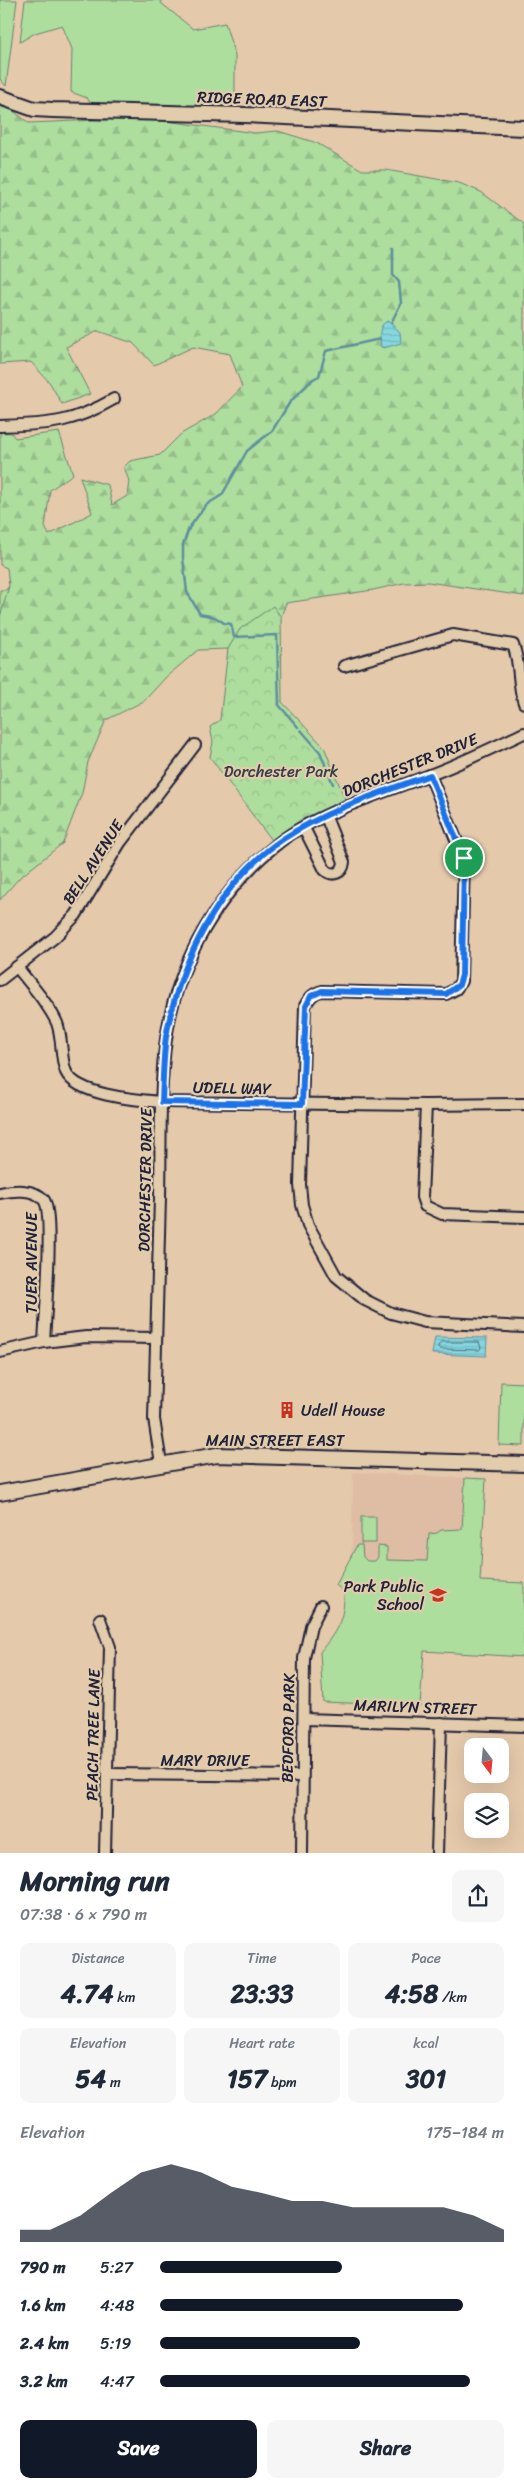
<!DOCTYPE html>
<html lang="en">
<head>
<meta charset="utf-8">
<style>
  body { margin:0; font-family:Sriracha,sans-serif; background:#f6f6f7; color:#1f2937; height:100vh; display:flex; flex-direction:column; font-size:19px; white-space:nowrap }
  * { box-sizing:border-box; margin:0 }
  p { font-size:16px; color:#747a83 }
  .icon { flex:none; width:28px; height:28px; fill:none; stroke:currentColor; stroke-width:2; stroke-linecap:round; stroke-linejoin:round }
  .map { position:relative; height:1853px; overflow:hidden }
  .panel { display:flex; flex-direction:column; background:#fff; flex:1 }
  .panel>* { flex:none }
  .needle { width:32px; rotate:164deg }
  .tools { position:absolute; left:464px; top:1738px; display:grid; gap:10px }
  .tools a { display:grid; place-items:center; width:45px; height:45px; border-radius:10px; background:#fff; box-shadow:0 5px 20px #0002; font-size:25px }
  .pin { position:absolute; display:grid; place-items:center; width:42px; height:42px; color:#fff; margin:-21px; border:2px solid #fff; border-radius:50%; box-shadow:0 1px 5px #0007 }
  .round { display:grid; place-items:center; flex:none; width:52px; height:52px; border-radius:10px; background:#f6f6f7 }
  .head { display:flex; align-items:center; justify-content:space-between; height:85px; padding:0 20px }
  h1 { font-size:28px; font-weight:700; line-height:38px }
  .figures { display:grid; grid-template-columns:repeat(3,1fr); gap:8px; height:85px; padding:5px 20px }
  .figures div { display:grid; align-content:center; border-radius:10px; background:#f6f6f7; text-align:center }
  .figures b { font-size:25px; font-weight:700 }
  .figures small { font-size:14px; font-weight:400 }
  .figures p { font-size:14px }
  .chart { height:140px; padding:10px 20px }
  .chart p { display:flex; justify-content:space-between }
  .chart svg { width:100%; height:90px; margin-top:5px; fill:#111827; opacity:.7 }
  .button { display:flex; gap:10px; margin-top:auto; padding:10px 20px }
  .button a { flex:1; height:58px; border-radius:10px; background:#111827; color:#fff; font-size:20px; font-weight:700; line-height:58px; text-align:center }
  .button a+a { background:#f6f6f7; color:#1f2937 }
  ul { padding:0 20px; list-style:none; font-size:16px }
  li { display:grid; grid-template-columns:80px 60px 1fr; align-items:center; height:38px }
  li i { height:12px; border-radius:6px; background:#111827 }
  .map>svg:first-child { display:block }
  .built { fill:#dfbda5 }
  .grass { fill:#adde9e; stroke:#68806c }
  .forest { fill:url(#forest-firs); stroke:#68806c }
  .park { fill:url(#park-crowns); stroke:#68806c }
  .water { fill:url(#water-rules); stroke:#5e8f9d }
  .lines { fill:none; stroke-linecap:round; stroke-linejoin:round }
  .shore { stroke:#4a6a7d; stroke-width:1 }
  .stream { stroke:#5e8f9d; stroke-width:2.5 }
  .minor-casing { stroke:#22223b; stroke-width:14 }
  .secondary-casing { stroke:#22223b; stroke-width:18 }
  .minor { stroke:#e2ccab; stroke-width:10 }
  .secondary { stroke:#e2ccab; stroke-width:14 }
  .route-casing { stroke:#fff; stroke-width:10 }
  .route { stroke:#1a73e8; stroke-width:6 }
  .labels { text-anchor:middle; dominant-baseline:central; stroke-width:4.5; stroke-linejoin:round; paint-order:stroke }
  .street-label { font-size:16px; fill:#22223b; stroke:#e2ccab }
  .park-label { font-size:16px; fill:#373e4a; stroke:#e2ccab }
  .poi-label { font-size:16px; fill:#22223b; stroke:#e2ccab; text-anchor:start }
</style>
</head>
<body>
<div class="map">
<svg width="524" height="1853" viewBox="0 0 524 1853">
  <defs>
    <pattern id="forest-firs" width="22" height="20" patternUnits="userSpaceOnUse" patternTransform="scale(1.25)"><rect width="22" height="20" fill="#adde9e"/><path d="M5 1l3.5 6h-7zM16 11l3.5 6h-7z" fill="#95be89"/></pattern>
    <pattern id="park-crowns" width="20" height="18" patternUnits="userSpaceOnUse" patternTransform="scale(1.25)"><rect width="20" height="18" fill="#adde9e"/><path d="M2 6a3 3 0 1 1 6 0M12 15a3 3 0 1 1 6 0" fill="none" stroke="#95be89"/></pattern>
    <pattern id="water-rules" width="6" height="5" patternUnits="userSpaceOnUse" patternTransform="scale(1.25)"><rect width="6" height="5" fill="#86d7df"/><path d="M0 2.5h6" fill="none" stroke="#73b8c0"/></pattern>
  </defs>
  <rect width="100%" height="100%" fill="#e5c9ab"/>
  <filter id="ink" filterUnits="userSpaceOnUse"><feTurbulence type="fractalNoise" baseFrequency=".02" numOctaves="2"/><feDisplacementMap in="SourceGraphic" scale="10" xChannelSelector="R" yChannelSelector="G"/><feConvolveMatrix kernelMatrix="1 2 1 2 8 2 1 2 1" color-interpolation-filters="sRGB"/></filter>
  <g filter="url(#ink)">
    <!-- built -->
    <polygon class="built" points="353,1472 486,1479 480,1580 524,1583 524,1657 423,1651 420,1706 323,1702 320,1652 351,1607"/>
    <!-- grass -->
    <g class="grass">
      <polygon points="0,0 17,0 6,86 0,79"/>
      <polygon points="25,0 161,0 161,3 193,29 225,23 235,56 235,106 93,106 87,98 71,92 72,49 62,25 35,33 20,42"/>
      <polygon points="9,586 2,615 0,617 0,590 6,590"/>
      <polygon points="501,1382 524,1383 524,1446 499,1445"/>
      <path d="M 465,1478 L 486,1479 L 480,1581 L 524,1583 L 524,1657 L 424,1651 L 420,1706 L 323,1702 L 320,1652 C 336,1632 345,1619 344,1592 L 336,1585 L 357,1545 L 362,1545 L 363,1557 L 367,1561 L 375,1561 L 378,1557 L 378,1546 L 387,1547 L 387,1560 L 427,1561 L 429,1534 L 437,1533 L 441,1530 L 462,1529 Z"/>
      <rect x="361" y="1517" width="15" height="26"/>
    </g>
    <!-- forest -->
    <polygon class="forest" points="0,101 29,123 144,118 255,133 278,131 317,143 362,170 386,170 459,183 481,192 524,224 524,596 428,582 404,583 373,590 286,603 281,617 234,646 228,649 198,650 166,677 144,701 106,720 88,762 82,793 63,843 19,878 0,900 0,617 9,586 7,568 0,565 0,430 9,430 15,438 59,432 73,474 50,490 45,527 49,535 92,513 80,477 108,485 112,505 127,496 129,481 124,467 130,461 160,455 181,434 216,414 242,387 230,354 193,347 154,365 133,343 98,331 66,347 90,394 62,404 50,383 31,362 0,364"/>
    <!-- park -->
    <polygon class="park" points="273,606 281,617 282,702 324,747 345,799 302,819 271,840 210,757 213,742 210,727 220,720 228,649 240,629"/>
    <!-- water -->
    <g class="water">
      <path d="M 388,321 L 400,332 L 401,343 L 384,348 L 381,347 C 380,337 377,325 388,321 Z"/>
      <polygon points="435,1337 487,1338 486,1356 432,1354"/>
    </g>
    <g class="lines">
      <!-- shore -->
      <polygon class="shore" points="441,1342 479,1342 481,1348 479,1350 440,1349 438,1347"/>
      <!-- stream -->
      <g class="stream">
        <polyline points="391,323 401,303 399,282 393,275 393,248"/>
        <polyline points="298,727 279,705 277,635 234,637 231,624 224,623 215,617 200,614 187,592 183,558 183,545 189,528 206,505 222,495 247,451 272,431 290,402 313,379 319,376 326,351 380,339"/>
        <polyline points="301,730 320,752 333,784"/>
      </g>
      <!-- minor casing -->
      <g class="minor-casing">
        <g id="minor">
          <path d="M 0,426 C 49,424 71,424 114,399"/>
          <path d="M 344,666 L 453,635 L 513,645 C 521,664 517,684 524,703"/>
          <path d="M 430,775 L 464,859 L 461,981 L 456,989 L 446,994 L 322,991 C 313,993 309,998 305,1006 L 300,1185 L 302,1205 L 308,1225 L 336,1276 L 365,1300 L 391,1313 L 425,1322 L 524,1327"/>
          <path d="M 304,828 L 325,870 C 333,877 343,873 344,862 L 326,817"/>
          <path d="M 17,967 C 30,984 48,1003 57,1023 C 63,1039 60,1057 66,1072 C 77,1096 139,1100 162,1102 L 426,1105 L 524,1104"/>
          <polyline points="0,980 55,937 76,915 120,843 195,745"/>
          <polyline points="426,1105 422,1197 425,1206 442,1214 524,1217"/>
          <path d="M 0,1193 C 13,1190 34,1188 44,1200 C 54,1213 45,1320 44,1342"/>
          <polyline points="0,1352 44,1342 86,1337 156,1338"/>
          <path d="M 161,1463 L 154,1419 C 156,1346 158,1272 160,1198 C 161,1145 159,1091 166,1039 C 177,961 220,888 281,841 C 317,814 384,792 427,776 C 460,764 492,748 524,733"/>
          <polyline points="100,1619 110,1647 105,1853"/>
          <polyline points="304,1719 524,1726"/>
          <polyline points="107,1774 302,1776"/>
          <polyline points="302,1853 304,1658 311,1626 321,1606"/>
          <polyline points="437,1853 441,1723"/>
        </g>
      </g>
      <!-- secondary casing -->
      <g class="secondary-casing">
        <g id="secondary">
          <polyline points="0,97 34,109 53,110 245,115 524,128"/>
          <polyline points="0,1493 217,1455 524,1464"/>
        </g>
      </g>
      <!-- minor -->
      <use href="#minor" class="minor"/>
      <!-- secondary -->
      <use href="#secondary" class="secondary"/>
    </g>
  </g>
  <g class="lines" filter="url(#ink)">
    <!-- route casing -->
    <g class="route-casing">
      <path id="route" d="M 430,775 L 464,858 L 462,975 L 459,985 L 446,994 L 322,991 L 311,996 L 306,1006 L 302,1104 L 162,1102 C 163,1081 163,1058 166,1037 C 179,963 219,882 283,839 C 327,810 380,793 430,775 Z"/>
    </g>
    <!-- route -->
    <use href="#route" class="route"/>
  </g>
  <!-- icons -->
  <defs>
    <g id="building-bare" transform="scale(1.35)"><path d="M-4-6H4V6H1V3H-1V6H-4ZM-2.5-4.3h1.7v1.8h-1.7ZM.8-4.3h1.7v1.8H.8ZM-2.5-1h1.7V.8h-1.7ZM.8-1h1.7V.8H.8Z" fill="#c8321e" stroke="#e2ccab" stroke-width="2.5" paint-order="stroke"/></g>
    <g id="school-bare" transform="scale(1.35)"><path d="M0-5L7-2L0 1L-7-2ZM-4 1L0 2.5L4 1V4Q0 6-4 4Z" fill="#c8321e" stroke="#e2ccab" stroke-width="2.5" paint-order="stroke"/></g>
  </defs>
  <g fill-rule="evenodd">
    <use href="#building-bare" x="287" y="1410"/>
    <use href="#school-bare" x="438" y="1595"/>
  </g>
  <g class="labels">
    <!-- street labels -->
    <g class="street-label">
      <text transform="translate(262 99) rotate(2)">RIDGE ROAD EAST</text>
      <text transform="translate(410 765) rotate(-22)">DORCHESTER DRIVE</text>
      <text transform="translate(93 862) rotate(-57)">BELL AVENUE</text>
      <text transform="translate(232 1088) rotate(1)">UDELL WAY</text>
      <text transform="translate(145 1180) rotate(-89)">DORCHESTER DRIVE</text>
      <text transform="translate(31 1263) rotate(-90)">TUER AVENUE</text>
      <text x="275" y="1440">MAIN STREET EAST</text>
      <text transform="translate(415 1707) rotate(2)">MARILYN STREET</text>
      <text transform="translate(288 1728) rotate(-89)">BEDFORD PARK</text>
      <text transform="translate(93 1735) rotate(-89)">PEACH TREE LANE</text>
      <text x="205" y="1760">MARY DRIVE</text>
    </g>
    <!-- park labels -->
    <g class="park-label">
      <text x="281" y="771">Dorchester Park</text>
    </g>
    <!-- poi labels -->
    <g class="poi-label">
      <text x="301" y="1410">Udell House</text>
      <text x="424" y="1586" text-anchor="end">Park Public<tspan x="424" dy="18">School</tspan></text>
    </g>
  </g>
</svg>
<div class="tools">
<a><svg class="needle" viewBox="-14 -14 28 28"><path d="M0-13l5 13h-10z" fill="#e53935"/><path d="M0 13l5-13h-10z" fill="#747a83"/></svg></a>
<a><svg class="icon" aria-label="layers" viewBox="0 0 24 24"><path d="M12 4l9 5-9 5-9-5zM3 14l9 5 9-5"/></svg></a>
</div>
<div class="pin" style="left:464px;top:858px;background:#1e9e55"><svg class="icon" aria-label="arrive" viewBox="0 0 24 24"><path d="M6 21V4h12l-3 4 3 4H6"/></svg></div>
</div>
<section class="panel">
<div class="head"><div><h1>Morning run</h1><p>07:38 · 6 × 790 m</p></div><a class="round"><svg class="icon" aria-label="share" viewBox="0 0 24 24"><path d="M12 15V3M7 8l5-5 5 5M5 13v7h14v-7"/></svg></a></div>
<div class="figures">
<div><p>Distance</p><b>4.74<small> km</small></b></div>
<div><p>Time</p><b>23:33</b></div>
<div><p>Pace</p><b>4:58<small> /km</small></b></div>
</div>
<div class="figures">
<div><p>Elevation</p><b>54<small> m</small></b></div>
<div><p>Heart rate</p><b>157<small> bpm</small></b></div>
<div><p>kcal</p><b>301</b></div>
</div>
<div class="chart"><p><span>Elevation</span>175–184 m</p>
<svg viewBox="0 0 160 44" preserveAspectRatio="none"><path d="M0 44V38L10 38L20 31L30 20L40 10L50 6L60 10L70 17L80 20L90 24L100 24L110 27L120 27L130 27L140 27L150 31L160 38V44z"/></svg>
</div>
<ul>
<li><b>790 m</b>5:27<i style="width:53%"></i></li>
<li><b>1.6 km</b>4:48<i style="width:88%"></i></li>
<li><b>2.4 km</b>5:19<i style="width:58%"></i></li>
<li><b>3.2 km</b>4:47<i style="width:90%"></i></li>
</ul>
<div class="button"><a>Save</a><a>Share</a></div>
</section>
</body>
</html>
